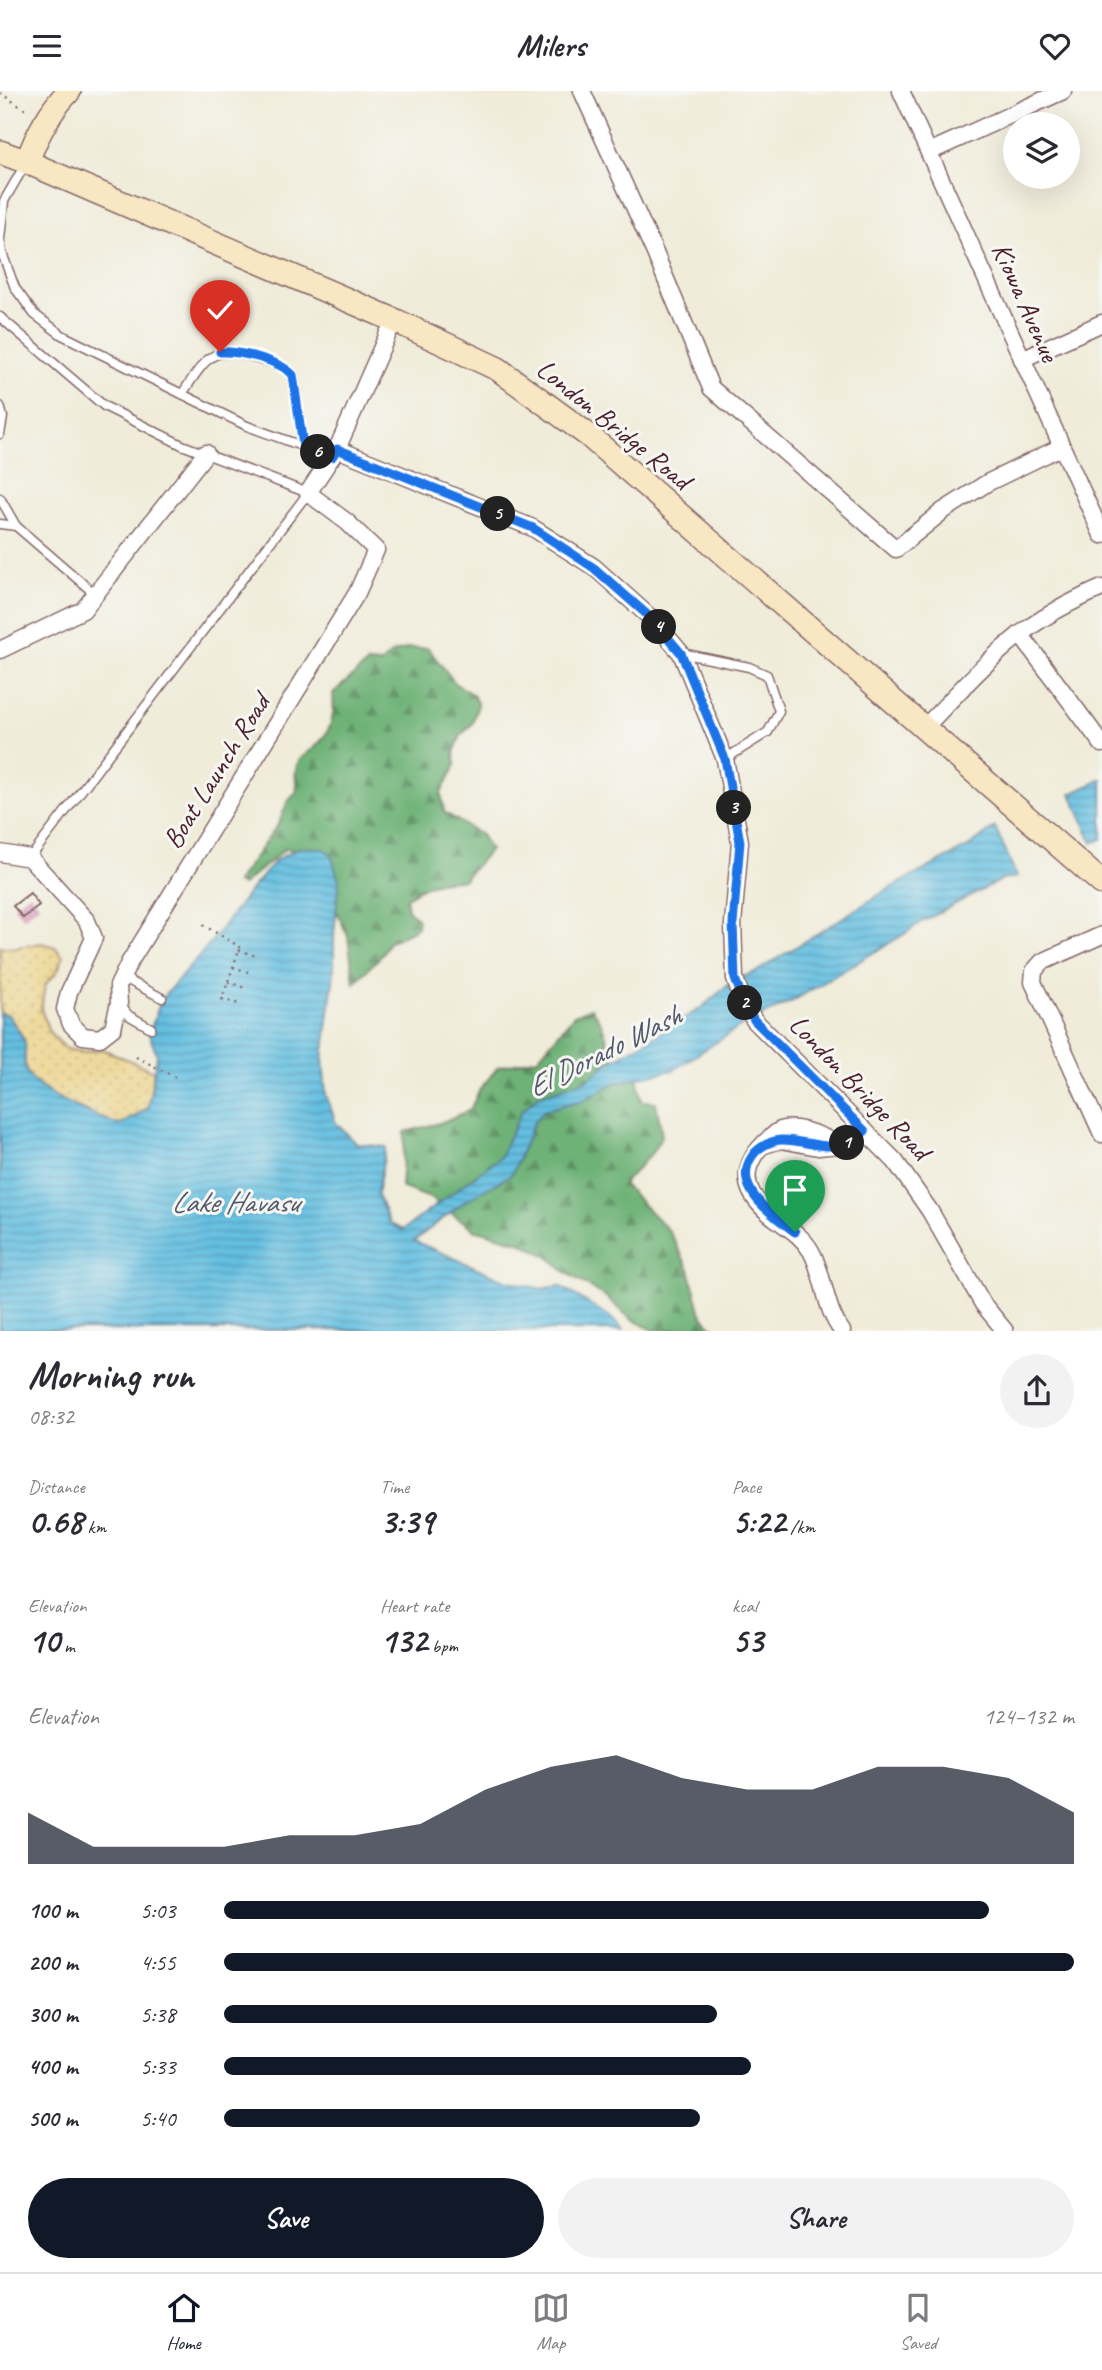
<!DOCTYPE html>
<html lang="en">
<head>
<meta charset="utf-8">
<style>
  body { margin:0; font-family:Caveat,sans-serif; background:#f2f2f3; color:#2b2b33; height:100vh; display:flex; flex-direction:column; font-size:26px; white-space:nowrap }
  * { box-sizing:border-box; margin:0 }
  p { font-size:23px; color:#7c7c81 }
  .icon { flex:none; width:38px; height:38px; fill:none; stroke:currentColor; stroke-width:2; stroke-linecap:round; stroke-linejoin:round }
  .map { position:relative; height:1240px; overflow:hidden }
  .drawer { display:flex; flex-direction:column; background:#fff; flex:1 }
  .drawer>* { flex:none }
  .controls { position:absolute; left:1003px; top:21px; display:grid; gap:14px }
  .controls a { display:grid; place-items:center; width:77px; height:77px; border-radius:50%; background:#fff; box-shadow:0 7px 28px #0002; font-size:35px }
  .pin { position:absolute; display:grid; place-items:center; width:60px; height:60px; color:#fff; margin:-72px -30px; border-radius:50% 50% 50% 0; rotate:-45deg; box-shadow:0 0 7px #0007 }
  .pin .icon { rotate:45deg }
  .km { position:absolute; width:35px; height:35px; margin:-18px; border-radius:50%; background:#222; color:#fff; font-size:19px; line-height:35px; text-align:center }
  .round { display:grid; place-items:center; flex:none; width:74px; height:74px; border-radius:37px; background:#f2f2f3 }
  .summary { display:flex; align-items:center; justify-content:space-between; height:119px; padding:0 28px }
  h1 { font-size:38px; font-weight:700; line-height:52px }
  .figures { display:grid; grid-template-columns:repeat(3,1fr); gap:10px; height:119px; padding:7px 28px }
  .figures div { display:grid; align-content:center }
  .figures b { font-size:35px; font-weight:700 }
  .figures small { font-size:19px; font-weight:400 }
  .figures p { font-size:19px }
  .chart { height:196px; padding:14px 28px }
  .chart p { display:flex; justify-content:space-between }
  .chart svg { width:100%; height:126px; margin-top:7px; fill:#111827; opacity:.7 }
  .action { display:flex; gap:14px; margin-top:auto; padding:14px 28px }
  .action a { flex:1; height:80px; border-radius:42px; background:#111827; color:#fff; font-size:28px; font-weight:700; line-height:80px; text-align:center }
  .action a+a { background:#f2f2f3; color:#2b2b33 }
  ul { padding:0 28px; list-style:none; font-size:23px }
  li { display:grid; grid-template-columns:112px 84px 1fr; align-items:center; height:52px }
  li i { height:18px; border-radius:9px; background:#111827 }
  header { display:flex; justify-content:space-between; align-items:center; height:91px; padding:0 28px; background:#fff; font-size:32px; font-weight:700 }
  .tabs { display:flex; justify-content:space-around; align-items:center; height:98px; border-top:2px solid #e1e1e2; background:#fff; font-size:19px; color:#7c7c81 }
  .tabs a { display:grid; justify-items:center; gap:4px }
  .tabs .current { color:#111827 }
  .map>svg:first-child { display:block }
  .forest { fill:url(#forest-firs); stroke:#5c6851; stroke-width:2 }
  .sand { fill:url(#sand-dots); stroke:#9c7c64; stroke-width:2 }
  .water { fill:url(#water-rules); stroke:#566f86; stroke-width:2 }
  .building { fill:url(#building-back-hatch) }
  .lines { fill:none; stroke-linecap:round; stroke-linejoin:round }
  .lane-casing { stroke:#846768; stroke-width:11 }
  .street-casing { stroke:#846768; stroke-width:19 }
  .secondary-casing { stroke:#846768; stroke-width:26 }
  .path { stroke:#846768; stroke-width:2.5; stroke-dasharray:2 5; stroke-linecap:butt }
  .lane { stroke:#fff; stroke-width:8 }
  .street { stroke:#fff; stroke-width:16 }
  .secondary { stroke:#f9e7c3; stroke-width:23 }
  .route-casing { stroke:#fff; stroke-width:14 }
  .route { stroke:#1a73e8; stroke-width:9 }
  .labels { text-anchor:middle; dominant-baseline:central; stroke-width:6; stroke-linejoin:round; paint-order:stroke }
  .street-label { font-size:28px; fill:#4a1f2b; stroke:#f6f6f2 }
  .water-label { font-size:30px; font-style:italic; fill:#53576b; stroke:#f6f6f2 }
</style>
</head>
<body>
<header><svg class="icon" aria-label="menu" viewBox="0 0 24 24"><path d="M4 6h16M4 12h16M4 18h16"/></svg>Milers<svg class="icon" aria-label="heart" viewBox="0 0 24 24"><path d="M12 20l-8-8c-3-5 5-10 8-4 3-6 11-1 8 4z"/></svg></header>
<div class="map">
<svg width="1102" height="1240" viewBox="0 0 1102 1240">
  <defs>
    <pattern id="forest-firs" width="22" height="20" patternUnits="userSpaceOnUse" patternTransform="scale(1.75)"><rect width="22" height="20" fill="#6eb277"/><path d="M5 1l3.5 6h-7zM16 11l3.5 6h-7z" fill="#5c9062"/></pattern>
    <pattern id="sand-dots" width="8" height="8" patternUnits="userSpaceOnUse" patternTransform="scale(1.75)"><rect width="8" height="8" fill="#eeda9e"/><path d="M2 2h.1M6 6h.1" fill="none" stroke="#cebb88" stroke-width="1.8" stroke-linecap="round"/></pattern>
    <pattern id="water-rules" width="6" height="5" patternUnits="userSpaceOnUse" patternTransform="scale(1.75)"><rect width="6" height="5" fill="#63bfe1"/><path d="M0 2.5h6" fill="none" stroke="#549bb7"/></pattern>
    <pattern id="building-back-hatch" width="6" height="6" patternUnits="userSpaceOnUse" patternTransform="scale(1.75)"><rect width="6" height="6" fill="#dd9cbd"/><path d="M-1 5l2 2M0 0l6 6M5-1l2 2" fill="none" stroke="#b57f9a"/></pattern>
  </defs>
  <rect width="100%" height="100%" fill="#f6f6f2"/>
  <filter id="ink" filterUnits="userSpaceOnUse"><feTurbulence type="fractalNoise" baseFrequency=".0143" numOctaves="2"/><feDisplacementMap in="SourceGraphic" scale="14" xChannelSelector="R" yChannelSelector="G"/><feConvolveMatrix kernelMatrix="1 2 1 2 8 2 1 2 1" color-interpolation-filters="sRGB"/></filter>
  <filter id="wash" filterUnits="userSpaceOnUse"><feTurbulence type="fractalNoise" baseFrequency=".00686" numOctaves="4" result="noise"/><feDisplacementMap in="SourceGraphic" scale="28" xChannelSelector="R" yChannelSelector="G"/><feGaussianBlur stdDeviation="1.57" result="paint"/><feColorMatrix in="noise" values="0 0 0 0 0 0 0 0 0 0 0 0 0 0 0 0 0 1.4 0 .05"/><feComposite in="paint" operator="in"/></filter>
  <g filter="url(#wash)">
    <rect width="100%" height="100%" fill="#f0ecd9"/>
    <!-- forest -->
    <g class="forest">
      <path d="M 409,557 L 428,557 L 456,593 L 473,604 L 478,614 L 472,633 L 461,644 L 454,662 L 456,673 L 441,702 L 444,721 L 481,744 L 490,759 L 463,789 C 439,789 424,793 406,807 L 408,819 L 418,828 L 417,837 L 389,851 L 380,866 L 354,892 L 348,845 L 311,764 L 286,757 L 242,794 L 236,792 L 279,732 L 287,712 L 297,700 C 296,691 294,680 298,672 C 300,666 309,661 314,657 C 332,641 335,625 333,602 L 368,572 L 380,573 L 392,562 Z"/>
      <polygon points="591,917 602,934 616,977 636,981 642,1010 656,1011 662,1045 651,1063 623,1093 669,1140 689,1178 701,1223 715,1239 653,1239 631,1228 606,1206 564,1180 549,1166 522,1152 474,1138 430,1107 401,1096 405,1041 440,1032 470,1019 480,998 498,976 538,967 574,924"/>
    </g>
    <!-- sand -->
    <path class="sand" d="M 42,852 L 55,856 L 63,866 L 57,881 L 45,894 L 41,918 L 49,941 L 66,958 L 83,961 L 103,958 L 154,980 L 148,1017 C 139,1023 127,1031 118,1034 C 94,1022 36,1004 26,979 C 23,970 26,961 24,952 C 23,944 13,931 8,925 L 0,922 L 0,855 L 12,857 Z"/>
    <!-- water -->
    <g class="water">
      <polygon points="1102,688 1102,748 1093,752 1071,703"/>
      <path d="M 995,736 L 1017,786 L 1001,789 L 921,831 L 903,844 L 794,909 L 743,934 L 673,979 L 617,991 L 584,1009 L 545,1019 L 534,1031 L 512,1083 L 467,1109 L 414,1150 L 505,1189 L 541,1198 L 560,1195 L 610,1226 L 623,1239 L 0,1239 L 0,922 L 8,924 C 13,931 23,944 25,952 C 26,961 23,969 26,979 C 36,1004 93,1022 118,1034 C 127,1031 139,1023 148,1017 L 157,964 L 149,943 L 162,907 L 209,854 L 251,798 L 276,769 L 298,757 L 321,757 L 331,763 L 339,790 L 334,844 L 334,882 L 323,968 L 326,1004 L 336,1032 L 357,1053 L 386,1056 L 377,1103 L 390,1133 L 403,1139 L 500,1066 L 522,1019 L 538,1005 L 586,989 L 607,973 L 701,917 L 735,888 L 754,882 L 890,797 L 970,755 Z"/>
    </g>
    <g id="blocks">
      <!-- building -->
      <polygon class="building" points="30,802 39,814 23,827 13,815"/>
    </g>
  </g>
  <g filter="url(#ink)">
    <use href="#blocks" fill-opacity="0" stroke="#846768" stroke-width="2"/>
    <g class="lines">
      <!-- lane casing -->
      <g class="lane-casing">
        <g id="lane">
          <polyline points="26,72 4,110 0,148 2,162 15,197 34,223 62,244 247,335 332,366"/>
          <polyline points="0,226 104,315 182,354 308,402 30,767"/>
          <path d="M 182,303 C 207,266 212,252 258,268 C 271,272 284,274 294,284 L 302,355"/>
          <polyline points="0,315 3,326 0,343"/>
          <polyline points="0,407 16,435 95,503"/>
          <polyline points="0,433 16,435"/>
          <polyline points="681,562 749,576 767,584 779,620 768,641 725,668"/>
          <polyline points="122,886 162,907"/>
          <polyline points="119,912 128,924 151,937"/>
        </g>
      </g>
      <!-- street casing -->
      <g class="street-casing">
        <g id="street">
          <polyline points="582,0 655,162 711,297 896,458 943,420 987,392 1061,356"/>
          <polyline points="901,0 1102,444"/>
          <polyline points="929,61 1063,0"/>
          <polyline points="1022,268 1102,232"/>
          <polyline points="337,358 533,437 594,476 652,528 681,562 725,668 740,751 733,833 735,888 742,908 754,929 895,1070 930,1120 983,1213 1005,1240"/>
          <polyline points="1020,543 1102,653"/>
          <polyline points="0,559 83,519 206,362"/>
          <path d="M 925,636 C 955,605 984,572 1018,545 C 1043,525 1072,510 1102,497"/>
          <polyline points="0,762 30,767 87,830 94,847 69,901 65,918 71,933 83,945 100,947 113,937 119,912 118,895 129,872 357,502 376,459 347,431 308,402 337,358 394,229"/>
          <polyline points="1102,844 1042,871 1034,880 1033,891 1102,1043"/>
          <polyline points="764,1054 781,1049 818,1056 837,1054 857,1048 865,1040"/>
          <path d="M 837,1054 C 825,1045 790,1031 777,1041 C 743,1067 735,1095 771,1124 C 785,1135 801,1143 811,1160 C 825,1185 824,1217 842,1240"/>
        </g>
      </g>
      <!-- secondary casing -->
      <g class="secondary-casing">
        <g id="secondary">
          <polyline points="0,61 27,71 394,229 498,278 588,344 1102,792"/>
          <path d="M 27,71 C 37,43 49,21 69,0"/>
        </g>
      </g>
      <!-- path -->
      <g class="path">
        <polyline points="0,2 26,19"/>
        <polyline points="203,834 240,856 222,908 239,913"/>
        <polyline points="239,859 256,865"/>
        <polyline points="233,876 251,882"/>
        <polyline points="228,891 245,897"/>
        <polyline points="136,966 175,986"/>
      </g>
      <!-- lane -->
      <use href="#lane" class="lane"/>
      <!-- street -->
      <use href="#street" class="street"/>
      <!-- secondary -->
      <use href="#secondary" class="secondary"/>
    </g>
  </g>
  <g class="lines" filter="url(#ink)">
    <!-- route casing -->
    <g class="route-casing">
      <path id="route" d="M 220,261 C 240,260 279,269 293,284 L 303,355 L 332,366 L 337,358 L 533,437 L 594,477 L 652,528 L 681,562 L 725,668 L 740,751 L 733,833 L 735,888 L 743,908 L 754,929 L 865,1040 C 839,1068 812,1049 782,1049 C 772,1049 759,1056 753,1064 C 730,1096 772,1124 795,1141"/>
    </g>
    <!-- route -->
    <use href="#route" class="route"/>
  </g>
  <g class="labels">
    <!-- street labels -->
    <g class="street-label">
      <text transform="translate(1026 211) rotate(66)">Kiowa Avenue</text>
      <text transform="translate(614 333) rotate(39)">London Bridge Road</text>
      <text transform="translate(216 680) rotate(-58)">Boat Launch Road</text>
      <text transform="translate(860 996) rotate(46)">London Bridge Road</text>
    </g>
    <!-- water labels -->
    <g class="water-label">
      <text transform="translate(604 960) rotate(-27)">El Dorado Wash</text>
      <text x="235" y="1111">Lake Havasu</text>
    </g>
  </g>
</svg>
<div class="controls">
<a><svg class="icon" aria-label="layers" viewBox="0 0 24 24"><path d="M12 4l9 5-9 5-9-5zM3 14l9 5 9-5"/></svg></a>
</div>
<div class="pin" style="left:795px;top:1141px;background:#1e9e55"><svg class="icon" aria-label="arrive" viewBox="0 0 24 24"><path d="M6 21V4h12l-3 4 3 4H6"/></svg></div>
<div class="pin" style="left:220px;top:261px;background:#d93025"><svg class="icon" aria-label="check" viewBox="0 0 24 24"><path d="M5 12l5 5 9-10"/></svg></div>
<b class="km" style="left:847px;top:1052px">1</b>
<b class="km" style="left:745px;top:912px">2</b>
<b class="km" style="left:734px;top:717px">3</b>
<b class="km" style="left:659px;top:536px">4</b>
<b class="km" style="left:498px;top:423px">5</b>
<b class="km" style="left:318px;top:361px">6</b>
</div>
<section class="drawer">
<div class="summary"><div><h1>Morning run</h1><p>08:32</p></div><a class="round"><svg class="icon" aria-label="share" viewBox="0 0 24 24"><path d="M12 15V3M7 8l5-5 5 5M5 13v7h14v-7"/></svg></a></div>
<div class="figures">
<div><p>Distance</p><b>0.68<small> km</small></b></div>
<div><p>Time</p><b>3:39</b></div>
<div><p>Pace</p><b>5:22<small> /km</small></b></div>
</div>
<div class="figures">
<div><p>Elevation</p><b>10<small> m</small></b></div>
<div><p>Heart rate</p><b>132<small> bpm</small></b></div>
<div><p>kcal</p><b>53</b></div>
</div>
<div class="chart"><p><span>Elevation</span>124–132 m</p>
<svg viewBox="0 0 160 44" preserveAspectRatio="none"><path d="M0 44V26L10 38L20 38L30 38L40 34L50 34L60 30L70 18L80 10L90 6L100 14L110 18L120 18L130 10L140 10L150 14L160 26V44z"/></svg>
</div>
<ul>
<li><b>100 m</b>5:03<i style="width:90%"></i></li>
<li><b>200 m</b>4:55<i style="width:100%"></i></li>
<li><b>300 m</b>5:38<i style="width:58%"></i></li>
<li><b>400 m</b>5:33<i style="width:62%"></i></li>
<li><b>500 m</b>5:40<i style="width:56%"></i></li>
</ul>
<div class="action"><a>Save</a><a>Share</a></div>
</section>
<nav class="tabs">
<a class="current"><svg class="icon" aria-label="home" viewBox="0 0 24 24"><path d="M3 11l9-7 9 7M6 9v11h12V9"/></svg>Home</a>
<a><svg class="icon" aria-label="map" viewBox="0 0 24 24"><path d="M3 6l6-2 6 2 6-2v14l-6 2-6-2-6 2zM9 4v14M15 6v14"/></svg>Map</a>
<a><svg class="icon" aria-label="saved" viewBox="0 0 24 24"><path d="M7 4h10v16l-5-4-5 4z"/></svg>Saved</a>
</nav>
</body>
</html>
